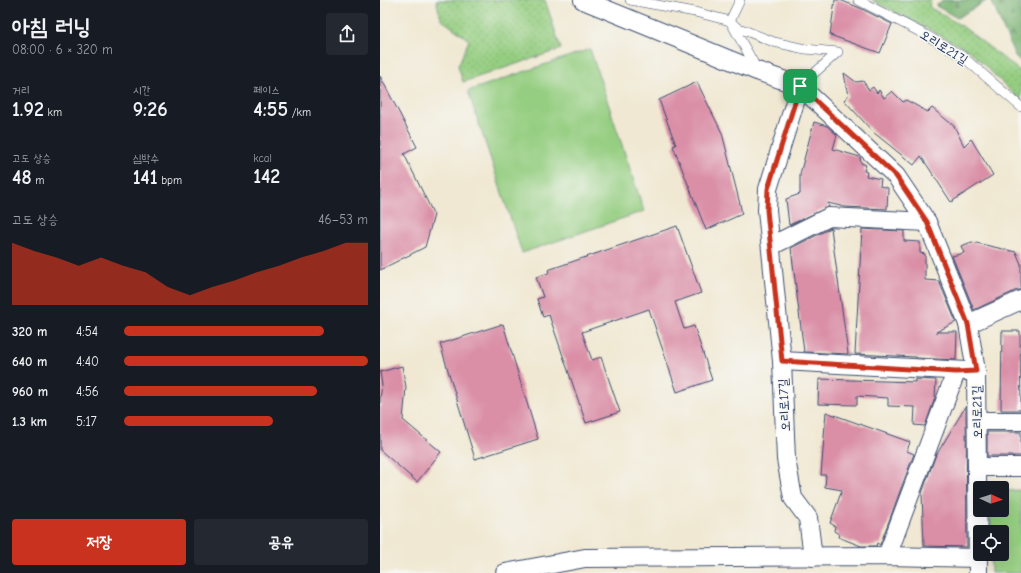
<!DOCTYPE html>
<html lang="ko">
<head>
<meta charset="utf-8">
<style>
  body { margin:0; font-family:"Comic Neue","Poor Story",sans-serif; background:#242831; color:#f1f3f6; height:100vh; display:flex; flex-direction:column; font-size:15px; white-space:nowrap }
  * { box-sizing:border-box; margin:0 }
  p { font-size:13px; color:#9ea1a6 }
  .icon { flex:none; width:22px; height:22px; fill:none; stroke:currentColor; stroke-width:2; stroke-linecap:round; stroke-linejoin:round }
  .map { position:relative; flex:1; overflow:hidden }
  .side { display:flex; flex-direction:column; background:#171b24; width:380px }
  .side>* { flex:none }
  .needle { width:26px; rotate:93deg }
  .controls { position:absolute; left:593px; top:481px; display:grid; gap:8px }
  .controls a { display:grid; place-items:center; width:36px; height:36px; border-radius:4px; background:#171b24; box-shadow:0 4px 16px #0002; font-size:20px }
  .pin { position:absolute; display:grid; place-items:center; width:34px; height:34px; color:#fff; margin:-17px; border-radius:8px; box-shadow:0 2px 6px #0006 }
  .round { display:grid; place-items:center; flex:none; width:42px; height:42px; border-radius:4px; background:#242831 }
  .headline { display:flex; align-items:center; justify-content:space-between; height:68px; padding:0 12px }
  h1 { font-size:22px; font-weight:700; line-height:30px }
  .figures { display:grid; grid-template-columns:repeat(3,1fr); gap:6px; height:68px; padding:4px 12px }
  .figures div { display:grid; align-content:center }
  .figures b { font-size:20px; font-weight:700 }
  .figures small { font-size:11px; font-weight:400 }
  .figures p { font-size:11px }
  .chart { height:112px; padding:8px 12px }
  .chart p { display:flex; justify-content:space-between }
  .chart svg { width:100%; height:72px; margin-top:4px; fill:#c8321e; opacity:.7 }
  .action { display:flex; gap:8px; margin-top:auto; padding:8px 12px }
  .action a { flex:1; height:46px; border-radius:4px; background:#c8321e; color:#fff; font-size:16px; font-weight:700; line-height:46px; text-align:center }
  .action a+a { background:#242831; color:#f1f3f6 }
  ul { padding:0 12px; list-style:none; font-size:13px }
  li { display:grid; grid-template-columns:64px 48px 1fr; align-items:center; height:30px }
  li i { height:10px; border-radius:5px; background:#c8321e }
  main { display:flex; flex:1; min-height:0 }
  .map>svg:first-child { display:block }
  .green { fill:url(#green-dots); stroke:#587e70 }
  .forest { fill:url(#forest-firs); stroke:#4a7066 }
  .pitch { fill:#95ce81; stroke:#587e70 }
  .building { fill:#da8fa7 }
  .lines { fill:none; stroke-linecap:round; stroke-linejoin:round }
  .lane-casing { stroke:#3b4b6f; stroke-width:10 }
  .street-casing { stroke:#3b4b6f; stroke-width:20 }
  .lane { stroke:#fff; stroke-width:9 }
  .street { stroke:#fff; stroke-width:18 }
  .route-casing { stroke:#fff; stroke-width:8 }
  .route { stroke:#c8321e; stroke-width:5 }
  .labels { text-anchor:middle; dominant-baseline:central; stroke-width:3; stroke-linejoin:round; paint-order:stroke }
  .street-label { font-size:13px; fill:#1b2f5e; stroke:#f6f6f2 }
</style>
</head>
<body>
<main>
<section class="side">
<div class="headline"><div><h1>아침 러닝</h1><p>08:00 · 6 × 320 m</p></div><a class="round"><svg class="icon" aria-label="share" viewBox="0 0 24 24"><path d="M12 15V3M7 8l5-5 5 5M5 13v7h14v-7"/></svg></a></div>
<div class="figures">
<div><p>거리</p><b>1.92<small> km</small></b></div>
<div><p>시간</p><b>9:26</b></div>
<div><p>페이스</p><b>4:55<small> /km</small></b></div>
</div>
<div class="figures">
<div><p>고도 상승</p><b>48<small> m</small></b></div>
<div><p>심박수</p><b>141<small> bpm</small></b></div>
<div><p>kcal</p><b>142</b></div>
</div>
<div class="chart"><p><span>고도 상승</span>46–53 m</p>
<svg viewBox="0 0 160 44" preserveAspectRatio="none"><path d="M0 44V6L10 11L20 15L30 20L40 15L50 20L60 24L70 33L80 38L90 33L100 29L110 24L120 20L130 15L140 11L150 6L160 6V44z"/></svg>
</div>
<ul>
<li><b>320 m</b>4:54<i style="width:82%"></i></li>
<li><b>640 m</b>4:40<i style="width:100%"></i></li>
<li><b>960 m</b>4:56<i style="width:79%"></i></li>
<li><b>1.3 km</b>5:17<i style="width:61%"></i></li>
</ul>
<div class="action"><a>저장</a><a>공유</a></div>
</section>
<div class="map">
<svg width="641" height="573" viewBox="0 0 641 573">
  <defs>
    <pattern id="green-dots" width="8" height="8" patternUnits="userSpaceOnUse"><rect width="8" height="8" fill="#95ce81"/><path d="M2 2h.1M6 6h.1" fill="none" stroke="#80b172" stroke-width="1.8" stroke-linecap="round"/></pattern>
    <pattern id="forest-firs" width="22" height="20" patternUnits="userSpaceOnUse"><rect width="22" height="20" fill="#78b16f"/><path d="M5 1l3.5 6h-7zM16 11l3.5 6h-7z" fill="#62905e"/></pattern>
  </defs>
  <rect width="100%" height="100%" fill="#f6f6f2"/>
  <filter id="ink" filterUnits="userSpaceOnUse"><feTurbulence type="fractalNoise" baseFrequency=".025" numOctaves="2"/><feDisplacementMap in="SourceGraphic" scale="8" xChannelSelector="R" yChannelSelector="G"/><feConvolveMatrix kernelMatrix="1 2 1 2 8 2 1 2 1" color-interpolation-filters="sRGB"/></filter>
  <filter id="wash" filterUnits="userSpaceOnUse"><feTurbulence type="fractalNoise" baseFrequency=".012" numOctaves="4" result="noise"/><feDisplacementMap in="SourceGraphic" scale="16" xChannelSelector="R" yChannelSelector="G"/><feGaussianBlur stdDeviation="0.9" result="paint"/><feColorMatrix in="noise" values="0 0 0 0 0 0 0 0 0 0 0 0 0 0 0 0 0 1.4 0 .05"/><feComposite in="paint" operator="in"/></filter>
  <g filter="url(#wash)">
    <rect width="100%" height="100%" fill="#f0e8d2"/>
    <!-- green -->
    <g class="green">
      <polygon points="56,0 165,0 181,49 83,82 78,66 89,40 61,19"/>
      <polygon points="492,0 551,0 549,7 582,26 641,72 641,101 590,51"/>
    </g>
    <!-- forest -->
    <g class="forest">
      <polygon points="562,0 608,0 577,18 556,6"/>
      <polygon points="611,0 641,0 641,62 635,56"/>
    </g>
    <!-- pitch -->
    <g class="pitch">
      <polygon points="210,49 264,211 142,253 88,91"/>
      <polygon points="641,490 641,573 611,573 611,554 622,554 622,532 611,532 610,510 622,510 622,491"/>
    </g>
    <g id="blocks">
      <!-- building -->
      <g class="building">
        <polygon points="455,0 460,0 480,8 512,24 500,53 450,35"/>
        <polygon points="464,73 476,82 483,81 489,90 493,87 497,93 499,90 504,98 512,91 523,102 526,100 548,112 552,108 574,126 584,146 591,139 613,175 571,202 541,156 534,165 493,132 464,100 468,96"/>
        <polygon points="0,76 37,147 24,154 54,215 45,247 0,270"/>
        <polygon points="317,82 342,133 360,204 362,214 326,230 293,146 296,145 279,100"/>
        <polygon points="434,122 447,126 457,135 453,149 480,157 481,163 486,165 484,171 487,172 486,176 501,179 500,186 508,188 507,209 465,207 448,203 449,207 409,225 406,199 420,194 420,174"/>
        <polygon points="297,226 321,293 295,302 304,329 314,326 332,380 297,392 269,309 202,332 212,360 221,357 240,412 206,423 169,315 163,317 157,299 163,297 156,277 169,273 168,270"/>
        <polygon points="451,228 468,354 424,352 411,248"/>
        <polygon points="482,229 524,231 524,241 540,242 540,253 545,254 545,280 559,281 576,322 556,332 577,332 576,360 536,358 536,357 475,354"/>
        <polygon points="592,242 636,252 641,264 641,290 637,290 594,310 572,256 584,253 581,246"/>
        <polygon points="123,324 158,439 95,459 60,344"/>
        <polygon points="622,331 640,331 641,410 621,410"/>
        <polygon points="22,366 26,387 23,420 61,452 37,482 0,450 0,399 2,385 0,372"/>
        <polygon points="439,379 535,382 535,379 556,380 555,398 545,426 534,425 535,407 508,406 508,398 477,396 477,405 438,404"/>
        <polygon points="586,406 587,547 544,546 542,493 555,457"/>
        <polygon points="446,412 530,442 527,451 534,454 500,545 497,543 496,546 481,546 458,537 459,534 454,531 455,526 450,523 462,490 445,487 446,475 441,475"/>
        <rect x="607" y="432" width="34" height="24"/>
      </g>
    </g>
  </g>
  <g filter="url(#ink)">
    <use href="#blocks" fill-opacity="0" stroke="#3b4b6f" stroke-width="1"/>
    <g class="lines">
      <!-- lane casing -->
      <g class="lane-casing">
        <g id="lane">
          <polyline points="250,0 315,12 350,21 356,27 394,42 425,49 458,52 420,86"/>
          <polyline points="360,0 350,21 373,62 376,70"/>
          <polyline points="478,0 544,34 582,56 641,107"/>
        </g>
      </g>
      <!-- street casing -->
      <g class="street-casing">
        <g id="street">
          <polyline points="203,0 377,71 420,86 516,176 547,222 588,324 596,371 598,573"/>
          <polyline points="420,86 388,189 387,210 402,361 406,459 413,498 428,518 433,557"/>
          <polyline points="391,246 449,217 547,222"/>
          <polyline points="588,324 641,300"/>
          <polyline points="402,361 587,371"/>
          <polyline points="597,421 641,421"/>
          <polyline points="597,467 641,467"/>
          <polyline points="507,556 576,372"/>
          <polyline points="125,573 205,558 507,556 598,558"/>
        </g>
      </g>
      <!-- lane -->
      <use href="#lane" class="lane"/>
      <!-- street -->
      <use href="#street" class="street"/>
    </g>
  </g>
  <g class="lines" filter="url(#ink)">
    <!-- route casing -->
    <g class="route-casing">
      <polygon id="route" points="420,86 516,176 547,222 588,324 596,371 576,372 402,361 387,210 388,189"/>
    </g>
    <!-- route -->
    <use href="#route" class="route"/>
  </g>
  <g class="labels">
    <!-- street labels -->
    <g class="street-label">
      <text transform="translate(564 47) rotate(32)">오리로21길</text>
      <text transform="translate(404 405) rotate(-93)">오리로17길</text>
      <text transform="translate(597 412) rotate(-91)">오리로21길</text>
    </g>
  </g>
</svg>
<div class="controls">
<a><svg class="needle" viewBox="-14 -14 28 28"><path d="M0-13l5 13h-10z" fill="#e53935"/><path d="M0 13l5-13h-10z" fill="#9ea1a6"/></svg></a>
<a><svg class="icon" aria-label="locate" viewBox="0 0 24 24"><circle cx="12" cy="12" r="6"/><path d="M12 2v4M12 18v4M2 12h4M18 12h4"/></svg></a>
</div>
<div class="pin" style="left:420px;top:86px;background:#1e9e55"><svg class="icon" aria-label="arrive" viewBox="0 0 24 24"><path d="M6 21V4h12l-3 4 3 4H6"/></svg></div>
</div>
</main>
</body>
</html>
